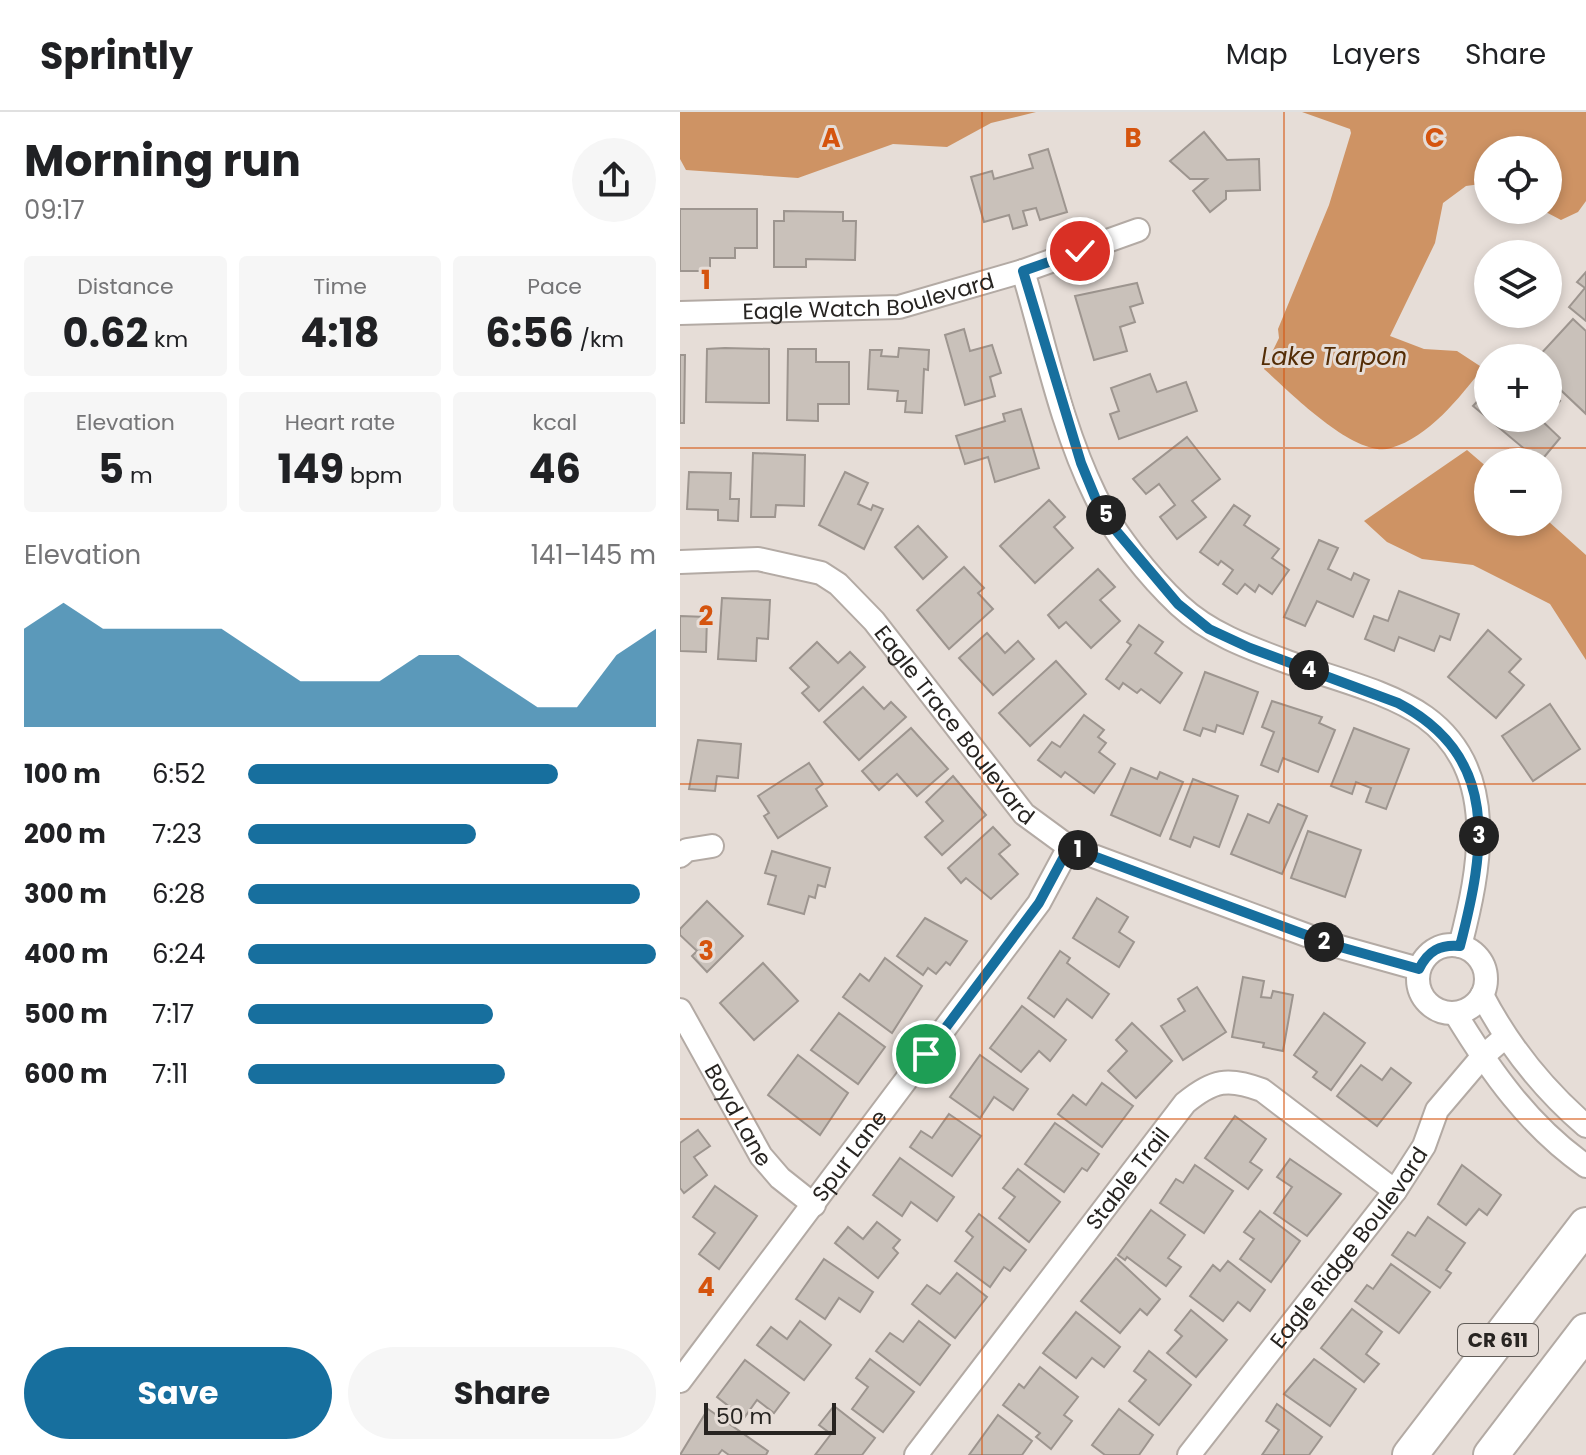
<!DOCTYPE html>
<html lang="en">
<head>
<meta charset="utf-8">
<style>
  body { margin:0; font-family:Poppins,sans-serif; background:#f6f6f6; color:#202124; height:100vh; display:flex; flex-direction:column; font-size:30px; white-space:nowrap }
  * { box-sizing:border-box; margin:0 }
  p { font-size:26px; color:#757577 }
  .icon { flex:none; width:44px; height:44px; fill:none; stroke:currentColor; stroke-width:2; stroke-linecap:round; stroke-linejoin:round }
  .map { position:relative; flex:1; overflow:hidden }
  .details { display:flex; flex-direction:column; background:#fff; width:680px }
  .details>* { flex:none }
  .controls { position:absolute; left:794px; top:24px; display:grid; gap:16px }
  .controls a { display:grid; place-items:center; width:88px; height:88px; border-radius:50%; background:#fff; box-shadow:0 4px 12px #0003; font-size:40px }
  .scale { position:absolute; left:24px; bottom:20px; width:132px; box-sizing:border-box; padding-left:8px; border:4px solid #272421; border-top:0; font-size:22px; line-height:28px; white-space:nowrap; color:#272421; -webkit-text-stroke:6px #e6ddd7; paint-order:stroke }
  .pin { position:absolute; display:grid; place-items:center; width:68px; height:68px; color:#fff; margin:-34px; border:4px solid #fff; border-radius:50%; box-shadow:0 2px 8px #0007 }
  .km { position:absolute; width:40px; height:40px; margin:-20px; border-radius:50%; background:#222; color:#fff; font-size:22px; line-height:40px; text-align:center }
  .round { display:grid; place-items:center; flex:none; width:84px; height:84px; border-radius:42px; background:#f6f6f6 }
  .summary { display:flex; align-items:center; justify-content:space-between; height:136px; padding:0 24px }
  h1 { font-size:44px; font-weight:700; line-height:60px }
  .figures { display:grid; grid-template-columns:repeat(3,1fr); gap:12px; height:136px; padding:8px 24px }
  .figures div { display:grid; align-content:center; border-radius:8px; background:#f6f6f6; text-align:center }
  .figures b { font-size:40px; font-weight:700 }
  .figures small { font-size:22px; font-weight:400 }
  .figures p { font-size:22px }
  .chart { height:224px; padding:16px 24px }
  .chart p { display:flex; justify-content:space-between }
  .chart svg { width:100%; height:144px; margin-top:8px; fill:#176f9e; opacity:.7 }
  .primary-button { display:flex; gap:16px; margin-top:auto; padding:16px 24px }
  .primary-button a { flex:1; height:92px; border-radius:48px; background:#176f9e; color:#fff; font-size:32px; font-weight:700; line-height:92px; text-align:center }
  .primary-button a+a { background:#f6f6f6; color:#202124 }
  ul { padding:0 24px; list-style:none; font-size:26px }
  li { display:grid; grid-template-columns:128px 96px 1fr; align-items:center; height:60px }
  li i { height:20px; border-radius:10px; background:#176f9e }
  header { display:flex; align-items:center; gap:48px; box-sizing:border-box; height:112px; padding:0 40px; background:#fff; border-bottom:2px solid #e0e0e0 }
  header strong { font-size:38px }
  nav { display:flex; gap:44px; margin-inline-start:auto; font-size:28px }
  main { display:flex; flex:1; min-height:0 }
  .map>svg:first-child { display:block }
  .water { fill:#ce9364 }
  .building { fill:#c9c1ba; stroke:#9d958f; stroke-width:2 }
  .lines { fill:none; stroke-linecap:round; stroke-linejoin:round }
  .minor-casing { stroke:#b3aaa4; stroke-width:26 }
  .primary-casing { stroke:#b3aaa4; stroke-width:38 }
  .minor { stroke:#fff; stroke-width:22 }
  .primary { stroke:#fff; stroke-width:34 }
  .route-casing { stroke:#fff; stroke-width:16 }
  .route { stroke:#176f9e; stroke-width:10 }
  .grid { fill:none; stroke:#d5540e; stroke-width:2; stroke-opacity:0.55 }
  .labels { text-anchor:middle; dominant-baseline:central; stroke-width:6; stroke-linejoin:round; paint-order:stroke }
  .shield { fill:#e6ddd7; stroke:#605c58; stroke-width:2 }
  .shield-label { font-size:20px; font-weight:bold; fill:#272421 }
  .street-label { font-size:22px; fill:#272421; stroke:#e6ddd7 }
  .water-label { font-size:24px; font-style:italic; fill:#542d06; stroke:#e6ddd7 }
  .grid-label { font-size:26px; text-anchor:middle; font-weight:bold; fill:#d5540e; stroke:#e6ddd7; stroke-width:6; stroke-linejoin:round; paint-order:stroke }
</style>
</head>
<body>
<header>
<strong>Sprintly</strong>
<nav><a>Map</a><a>Layers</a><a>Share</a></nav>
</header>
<main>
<section class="details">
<div class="summary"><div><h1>Morning run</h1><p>09:17</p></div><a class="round"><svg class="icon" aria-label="share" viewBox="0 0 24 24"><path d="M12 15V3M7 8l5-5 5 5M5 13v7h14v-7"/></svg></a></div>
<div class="figures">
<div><p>Distance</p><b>0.62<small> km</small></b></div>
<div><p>Time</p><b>4:18</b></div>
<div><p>Pace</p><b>6:56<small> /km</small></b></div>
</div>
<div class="figures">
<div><p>Elevation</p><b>5<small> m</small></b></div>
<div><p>Heart rate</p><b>149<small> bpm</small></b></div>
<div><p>kcal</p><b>46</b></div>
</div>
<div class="chart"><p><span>Elevation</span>141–145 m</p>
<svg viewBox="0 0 160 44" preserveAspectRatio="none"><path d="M0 44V14L10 6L20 14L30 14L40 14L50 14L60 22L70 30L80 30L90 30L100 22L110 22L120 30L130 38L140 38L150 22L160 14V44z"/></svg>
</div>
<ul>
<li><b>100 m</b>6:52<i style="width:76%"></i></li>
<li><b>200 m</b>7:23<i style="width:56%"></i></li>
<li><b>300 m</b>6:28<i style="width:96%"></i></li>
<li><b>400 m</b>6:24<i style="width:100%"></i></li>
<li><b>500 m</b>7:17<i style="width:60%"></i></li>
<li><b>600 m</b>7:11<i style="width:63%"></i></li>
</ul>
<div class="primary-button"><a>Save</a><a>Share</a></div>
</section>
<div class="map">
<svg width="906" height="1343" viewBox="0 0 906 1343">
  <rect width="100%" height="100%" fill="#e6ddd7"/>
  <!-- water -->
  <g class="water">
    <polygon points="0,0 356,0 311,11 267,35 213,32 118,66 6,58 0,47"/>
    <path d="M 622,0 L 906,0 L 906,89 L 898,100 L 881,108 L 862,98 L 868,98 L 868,38 L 808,38 L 808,71 L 786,74 L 763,91 L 755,131 L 710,224 L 744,237 L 777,239 L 803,256 C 779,286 749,325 711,336 C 675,347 609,279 584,257 L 599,226 L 598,217 L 649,93 L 671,21 L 670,17 Z"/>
    <polygon points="787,338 808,356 808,410 868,409 906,443 906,548 870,492 793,453 742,447 707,430 684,409"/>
  </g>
  <!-- building -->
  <g class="building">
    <polygon points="524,20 547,48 579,47 580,78 546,79 546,87 530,100 513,79 527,67 510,67 490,49"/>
    <polygon points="368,37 387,100 360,108 356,96 343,99 347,113 333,117 329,103 304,110 291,65 312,59 314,67 353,56 349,43"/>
    <polygon points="0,97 77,97 77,136 55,136 55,146 30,146 30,159 0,159"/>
    <polygon points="104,99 163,100 163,109 176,109 175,148 126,147 126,155 94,155 94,109 104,109"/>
    <polygon points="906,160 906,209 889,195 905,176 897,170"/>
    <polygon points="457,171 463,191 450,195 455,210 440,215 447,239 414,248 395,184"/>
    <polygon points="893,207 906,219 906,302 868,266 868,246 857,246"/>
    <polygon points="284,217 290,239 312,233 321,261 310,265 315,284 285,293 265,223"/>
    <polygon points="45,236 89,237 89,291 26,290 27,237"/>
    <polygon points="219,236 249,238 248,258 244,257 242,301 225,300 226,289 217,289 218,279 188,277 190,238 202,238 201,244 218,245"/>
    <polygon points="108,237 136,237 136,250 169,250 169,292 138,292 138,309 107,308"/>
    <polygon points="0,243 5,243 4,311 0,311"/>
    <polygon points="470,262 477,280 506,270 517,299 439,327 430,302 439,299 431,276"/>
    <polygon points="807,279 808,306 859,306 880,326 860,350 793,294"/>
    <polygon points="868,279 880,289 870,301 868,300"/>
    <polygon points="341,297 359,356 315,370 308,345 285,352 276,324 325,309 323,302"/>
    <polygon points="507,325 540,367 512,389 526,405 497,427 480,405 495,393 479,372 466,382 453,367"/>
    <polygon points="73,341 125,343 124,394 96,393 95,405 71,405"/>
    <polygon points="9,360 51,361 50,387 59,387 58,409 38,408 38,398 7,397"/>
    <polygon points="165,360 188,371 178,392 191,398 193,393 203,397 184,437 139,413"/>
    <polygon points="369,388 385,405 374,415 393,436 355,471 320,434"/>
    <polygon points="554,393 570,404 564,413 599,437 592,446 609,458 592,482 579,473 575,480 565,472 557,482 543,472 553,458 541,449 538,453 520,440"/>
    <polygon points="238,414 267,445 243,467 215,435"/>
    <polygon points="639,428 658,436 648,457 671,468 674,461 689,468 673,505 637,489 625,514 604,505"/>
    <polygon points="284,455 304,476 298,481 313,497 269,537 237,498"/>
    <polygon points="418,457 435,475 420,488 440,509 411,536 386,510 379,516 368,503"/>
    <polygon points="719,479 779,502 770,528 760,524 754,539 719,525 714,539 685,527 694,504 708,509"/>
    <polygon points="42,486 90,488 88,527 77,526 76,549 38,547"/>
    <polygon points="0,504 27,505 26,540 0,539"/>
    <polygon points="459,513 483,530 475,541 502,561 480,591 461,577 457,581 443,571 439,577 426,567 451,533 447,530"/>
    <polygon points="808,518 841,547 829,560 844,573 816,606 768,565"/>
    <polygon points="307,521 325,541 338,529 354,547 313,583 279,546"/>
    <polygon points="137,530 158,551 170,540 185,555 139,599 122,581 129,575 110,556"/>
    <polygon points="376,549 406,582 350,634 319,601"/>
    <polygon points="525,560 578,580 563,622 537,613 535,620 523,616 520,624 504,618"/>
    <polygon points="183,575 204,597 211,590 226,605 179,648 144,610"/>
    <polygon points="592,589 642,605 639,611 655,618 638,660 603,646 598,660 581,653 594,620 582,615"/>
    <polygon points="870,592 900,637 853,669 822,624"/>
    <polygon points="404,603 424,618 418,625 426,631 419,640 435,652 414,681 385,660 381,665 358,648 372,630 380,635"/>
    <polygon points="231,616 268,657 237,684 217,662 199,678 182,659"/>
    <polygon points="674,616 729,637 706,697 686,690 691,676 676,670 672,682 651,674"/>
    <polygon points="18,628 61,632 58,666 37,664 35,679 9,677"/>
    <polygon points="129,651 143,672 136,677 147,694 98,726 84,704 89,701 78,684"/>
    <polygon points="451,656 477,667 480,660 503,670 480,724 431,703"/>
    <polygon points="273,664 306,703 262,743 245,725 263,709 246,690"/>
    <polygon points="513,667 558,684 539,735 514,725 510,735 490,727"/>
    <polygon points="598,692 627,704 602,762 551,742 568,702 589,711"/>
    <polygon points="313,715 330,733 319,742 338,762 311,787 286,766 281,771 268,756"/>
    <polygon points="628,719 681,738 665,785 611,766"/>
    <polygon points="92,739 150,756 145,775 138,773 135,786 129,784 124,802 88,792 96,764 85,761"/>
    <polygon points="417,786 448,805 439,820 454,830 439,855 393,826"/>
    <polygon points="27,789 63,824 27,860 12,844 17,839 0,823 0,817"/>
    <polygon points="245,806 287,829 270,853 266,850 256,862 248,856 243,863 217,844"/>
    <polygon points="380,839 390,846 387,851 429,882 412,906 387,887 374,905 348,886"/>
    <polygon points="205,846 242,874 212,921 163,885 180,862 189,869"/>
    <polygon points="83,851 118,889 74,928 40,891"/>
    <polygon points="563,865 584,869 581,885 591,886 593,879 613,883 603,939 583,935 584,931 552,925"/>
    <polygon points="517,875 546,920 503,948 481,914 505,899 498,887"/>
    <polygon points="342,894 386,928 370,949 359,939 341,960 310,936"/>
    <polygon points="159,901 205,935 178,972 131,938"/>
    <polygon points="644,901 685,931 651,978 633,965 637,960 614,943"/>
    <polygon points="452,911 492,949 456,986 428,959 447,939 436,928"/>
    <polygon points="118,943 168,981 140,1023 88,983"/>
    <polygon points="300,943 348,977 333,998 314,985 300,1006 270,985"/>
    <polygon points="681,953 702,968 711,956 731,971 697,1014 657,984"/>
    <polygon points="422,971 453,994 422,1035 378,1002 393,983 406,993"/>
    <polygon points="269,1002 301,1024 272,1064 230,1035 241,1019 252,1026"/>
    <polygon points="555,1004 586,1027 570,1050 582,1058 568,1077 525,1046"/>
    <polygon points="375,1011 419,1042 407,1059 402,1056 384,1080 345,1052"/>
    <polygon points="18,1018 30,1034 14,1045 27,1063 4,1081 0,1076 0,1031"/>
    <polygon points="220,1046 274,1085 257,1109 231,1090 222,1104 193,1083"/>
    <polygon points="610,1047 661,1082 627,1124 594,1101 612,1075 597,1065"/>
    <polygon points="515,1053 553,1079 524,1121 480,1091 496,1067 503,1071"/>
    <polygon points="782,1053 821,1083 807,1103 799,1097 786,1113 758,1092"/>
    <polygon points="338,1057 380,1090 349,1130 319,1106 335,1085 323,1076"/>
    <polygon points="35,1074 77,1104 39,1157 19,1142 35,1121 13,1105"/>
    <polygon points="471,1098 505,1123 488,1146 501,1155 486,1174 447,1145 445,1148 438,1143"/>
    <polygon points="580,1099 620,1129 591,1170 560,1147 574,1127 564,1120"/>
    <polygon points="299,1102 346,1138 330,1159 324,1155 310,1175 275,1149 293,1125 286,1119"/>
    <polygon points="748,1105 785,1131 766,1158 771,1161 760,1176 712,1143 728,1120 735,1124"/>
    <polygon points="197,1110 220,1128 213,1136 218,1141 198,1166 155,1131 168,1115 183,1127"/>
    <polygon points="436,1146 480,1187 467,1203 460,1197 440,1221 401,1189"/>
    <polygon points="144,1147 193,1180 180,1200 159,1186 145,1207 116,1187"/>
    <polygon points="548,1149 585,1178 570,1199 558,1190 543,1209 510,1184 533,1153 540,1159"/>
    <polygon points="711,1152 750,1180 719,1221 675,1189 687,1173 693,1177"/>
    <polygon points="277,1161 307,1185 275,1226 232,1192 247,1173 260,1182"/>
    <polygon points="672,1197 702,1220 686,1242 699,1252 684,1270 641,1236"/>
    <polygon points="511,1198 547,1228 516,1265 487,1241 502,1224 495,1218"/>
    <polygon points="396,1200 440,1235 424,1255 412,1246 396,1266 363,1241"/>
    <polygon points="120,1209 151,1233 124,1268 77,1233 91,1215 107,1227"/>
    <polygon points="239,1209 270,1233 240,1273 196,1239 210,1221 223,1230"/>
    <polygon points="469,1239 511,1273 479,1313 449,1289 466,1268 454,1259"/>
    <polygon points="190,1247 234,1280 203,1320 172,1297 188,1275 176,1266"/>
    <polygon points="634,1247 676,1277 650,1314 604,1282"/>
    <polygon points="65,1248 109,1281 94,1301 77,1288 64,1306 37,1285"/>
    <polygon points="360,1255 398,1285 384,1303 392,1309 371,1337 356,1325 360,1321 323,1293 339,1272 344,1276"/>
    <polygon points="597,1292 642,1325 629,1343 582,1343 599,1318 586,1309"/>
    <polygon points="154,1294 195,1326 182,1343 135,1343 151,1322 139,1313"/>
    <polygon points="28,1297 88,1339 86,1343 49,1343 42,1338 38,1343 0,1343"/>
    <polygon points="439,1297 473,1323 459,1343 425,1343 412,1333"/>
    <polygon points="318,1303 352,1329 342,1343 289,1343"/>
  </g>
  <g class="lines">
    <!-- minor casing -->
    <g class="minor-casing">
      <g id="minor">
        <path d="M 343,159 C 365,233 381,314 415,383 C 432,419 470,466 499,493 C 529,521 567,535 605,549 C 648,565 709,579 745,605 C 820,659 800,757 780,834"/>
        <path id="s1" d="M 0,201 L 219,195 L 343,159 L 458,118"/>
        <path id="s2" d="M 0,450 L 78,447 L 141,461 L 158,472 L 194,509 L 344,702 L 389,735 L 653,833 L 739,857"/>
        <polyline points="0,744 7,738 32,734"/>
        <circle cx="772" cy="867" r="34"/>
        <path d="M 802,883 C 829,935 862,976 906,1014"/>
        <path id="s3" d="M 0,898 L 81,1044 L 100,1066 L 134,1093"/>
        <path d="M 775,901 C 811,960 849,1014 906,1054"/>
        <path id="s4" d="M 0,1269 L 359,791 L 389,735"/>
        <path id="s5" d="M 236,1343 L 505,991 C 533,968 548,965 582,978 L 715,1079"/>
        <path id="s6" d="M 509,1343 L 715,1079 L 744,1034 L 757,998 L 802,945 L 824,926"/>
      </g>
    </g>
    <!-- primary casing -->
    <g class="primary-casing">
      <g id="primary">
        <polyline points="730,1343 906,1113"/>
        <polyline points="811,1343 906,1219"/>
      </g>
    </g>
    <!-- minor -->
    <use href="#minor" class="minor"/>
    <!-- primary -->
    <use href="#primary" class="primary"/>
  </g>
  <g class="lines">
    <!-- route casing -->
    <g class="route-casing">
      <path id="route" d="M 246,942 L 359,791 L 389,735 L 653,833 L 739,857 C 748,839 760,832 780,834 C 805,737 821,645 718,591 L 570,536 L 529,517 L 498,492 L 433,415 L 415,385 L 401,351 L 343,159 L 400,139"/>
    </g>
    <!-- route -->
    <use href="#route" class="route"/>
  </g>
  <!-- grid -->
  <path class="grid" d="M 302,0 L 302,1343M 604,0 L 604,1343M 0,336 L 906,336M 0,672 L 906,672M 0,1007 L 906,1007"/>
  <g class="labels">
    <!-- shield labels -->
    <rect class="shield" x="778" y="1212" width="80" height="32" rx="6"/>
    <g class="shield-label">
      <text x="818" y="1228">CR 611</text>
    </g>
    <!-- street labels -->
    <g class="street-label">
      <text stroke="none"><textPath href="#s1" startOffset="190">Eagle Watch Boulevard</textPath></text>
      <text stroke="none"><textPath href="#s2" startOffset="346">Eagle Trace Boulevard</textPath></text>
      <text stroke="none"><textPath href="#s3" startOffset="120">Boyd Lane</textPath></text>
      <text stroke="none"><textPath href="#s4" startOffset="282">Spur Lane</textPath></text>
      <text stroke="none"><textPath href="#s5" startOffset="348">Stable Trail</textPath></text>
      <text stroke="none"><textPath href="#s6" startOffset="262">Eagle Ridge Boulevard</textPath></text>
    </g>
    <!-- water labels -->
    <g class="water-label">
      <text x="654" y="244">Lake Tarpon</text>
    </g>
  </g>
  <g class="grid-label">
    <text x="151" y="35">A</text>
    <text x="453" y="35">B</text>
    <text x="755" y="35">C</text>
    <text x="26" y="177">1</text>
    <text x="26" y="513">2</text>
    <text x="26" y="848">3</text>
    <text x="26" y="1184">4</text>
  </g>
</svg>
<div class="controls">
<a><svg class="icon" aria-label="locate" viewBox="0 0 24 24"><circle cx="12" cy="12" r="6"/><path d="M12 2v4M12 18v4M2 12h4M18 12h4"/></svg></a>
<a><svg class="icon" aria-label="layers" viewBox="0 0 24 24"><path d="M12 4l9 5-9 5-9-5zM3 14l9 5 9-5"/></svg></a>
<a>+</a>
<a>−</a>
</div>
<div class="scale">50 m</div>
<div class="pin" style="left:246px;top:942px;background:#1e9e55"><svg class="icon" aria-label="arrive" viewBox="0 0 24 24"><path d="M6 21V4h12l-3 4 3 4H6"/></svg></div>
<div class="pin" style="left:400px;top:139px;background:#d93025"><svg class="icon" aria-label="check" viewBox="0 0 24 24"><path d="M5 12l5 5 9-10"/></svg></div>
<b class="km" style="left:398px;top:738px">1</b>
<b class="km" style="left:644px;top:830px">2</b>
<b class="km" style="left:799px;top:724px">3</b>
<b class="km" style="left:629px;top:558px">4</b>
<b class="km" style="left:426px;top:403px">5</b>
</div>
</main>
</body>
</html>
